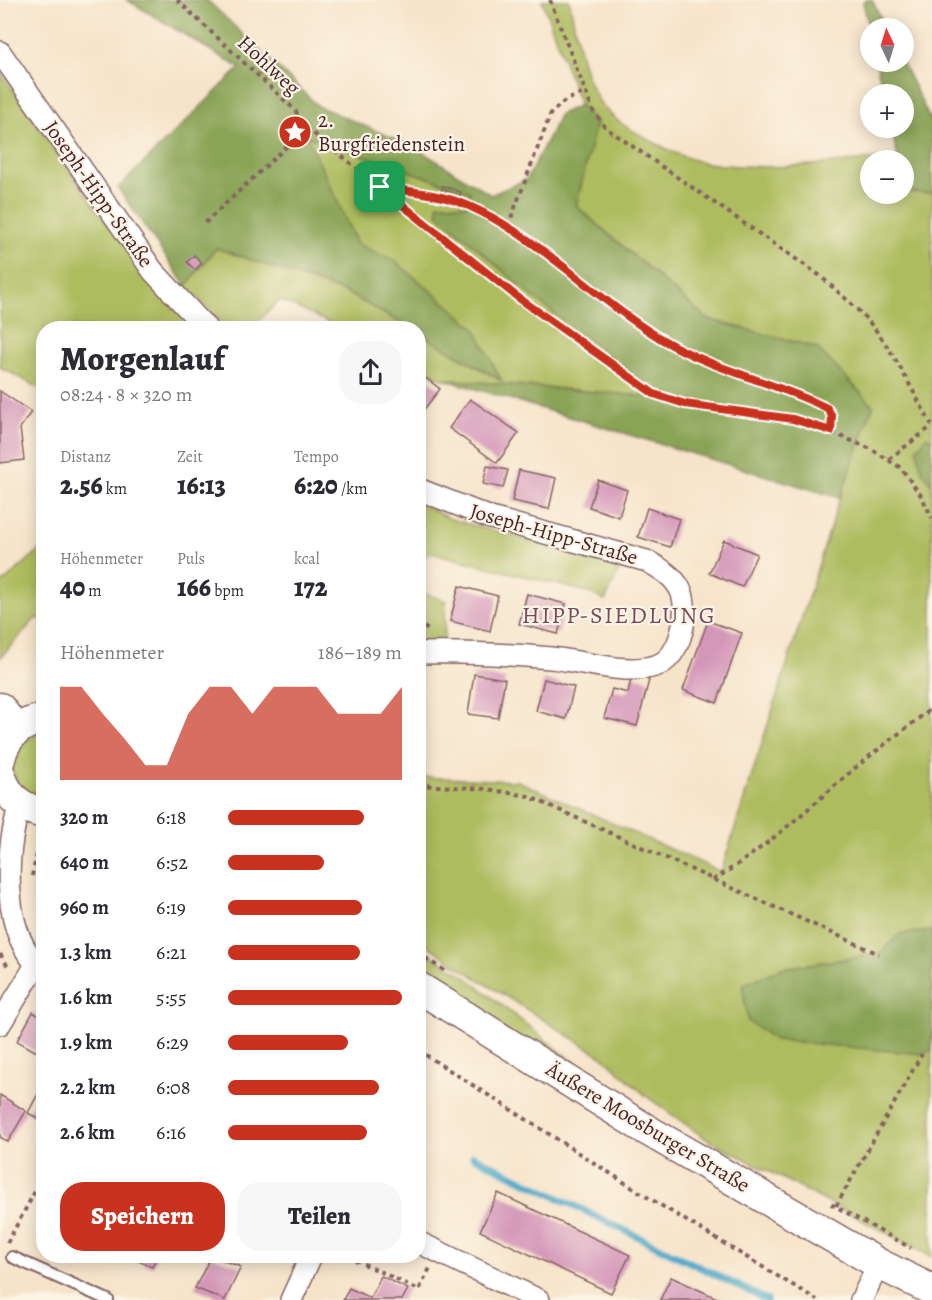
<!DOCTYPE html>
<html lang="de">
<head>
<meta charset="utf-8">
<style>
  body { margin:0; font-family:Alegreya,serif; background:#f7f7f7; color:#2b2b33; height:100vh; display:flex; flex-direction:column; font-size:22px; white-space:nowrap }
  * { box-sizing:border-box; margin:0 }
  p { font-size:20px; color:#7c7c81 }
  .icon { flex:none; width:33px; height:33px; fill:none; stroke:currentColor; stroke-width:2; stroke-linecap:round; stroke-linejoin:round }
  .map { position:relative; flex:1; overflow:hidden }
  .details { position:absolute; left:36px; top:321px; width:390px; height:942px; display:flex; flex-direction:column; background:#fff; border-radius:24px; box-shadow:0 3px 15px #0003 }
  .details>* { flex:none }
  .needle { width:39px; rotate:356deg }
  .buttons { position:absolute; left:860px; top:18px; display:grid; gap:12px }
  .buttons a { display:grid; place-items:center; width:54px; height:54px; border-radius:50%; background:#fff; box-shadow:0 3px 15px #0003; font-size:30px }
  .pin { position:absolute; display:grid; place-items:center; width:51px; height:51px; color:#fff; margin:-26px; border-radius:12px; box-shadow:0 3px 9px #0006 }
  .round { display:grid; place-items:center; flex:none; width:63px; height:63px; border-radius:24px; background:#f7f7f7 }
  .summary { display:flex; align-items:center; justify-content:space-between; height:102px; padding:0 24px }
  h1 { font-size:33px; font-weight:800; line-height:45px }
  .metrics { display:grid; grid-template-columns:repeat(3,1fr); gap:9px; height:102px; padding:6px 24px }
  .metrics div { display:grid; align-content:center }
  .metrics b { font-size:26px; font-weight:800 }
  .metrics small { font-size:16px; font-weight:400 }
  .metrics p { font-size:16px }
  .chart { height:168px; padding:12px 24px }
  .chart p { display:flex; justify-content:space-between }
  .chart svg { width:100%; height:108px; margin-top:6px; fill:#c8321e; opacity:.7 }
  .button { display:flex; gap:12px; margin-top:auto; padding:12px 24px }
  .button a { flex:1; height:69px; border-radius:24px; background:#c8321e; color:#fff; font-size:24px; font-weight:800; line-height:69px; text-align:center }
  .button a+a { background:#f7f7f7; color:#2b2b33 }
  ul { padding:0 24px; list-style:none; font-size:20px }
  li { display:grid; grid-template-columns:96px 72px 1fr; align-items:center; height:45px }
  li i { height:15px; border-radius:8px; background:#c8321e }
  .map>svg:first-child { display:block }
  .green { fill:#adbc5f; stroke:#7c6e45; stroke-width:1.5; fill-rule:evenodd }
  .forest { fill:#8aa456; stroke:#6a6240; stroke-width:1.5 }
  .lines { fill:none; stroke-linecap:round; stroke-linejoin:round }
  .stream { stroke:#48a6c7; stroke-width:7 }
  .building { fill:#d497b9 }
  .lane-casing { stroke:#866463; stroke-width:14 }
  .street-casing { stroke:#866463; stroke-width:24 }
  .secondary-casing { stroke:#866463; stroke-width:33 }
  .path { stroke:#866463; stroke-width:4; stroke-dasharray:4.5 4.5; stroke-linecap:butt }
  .lane { stroke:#fff; stroke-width:10 }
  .street { stroke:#fff; stroke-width:21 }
  .secondary { stroke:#fff; stroke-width:30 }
  .route-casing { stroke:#fff; stroke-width:12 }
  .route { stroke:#c8321e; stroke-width:8 }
  .labels { text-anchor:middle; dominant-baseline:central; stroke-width:4.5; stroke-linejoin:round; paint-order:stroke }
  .street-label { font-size:21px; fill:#4a1f2b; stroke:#fcf5e5 }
  .poi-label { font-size:21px; fill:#4a1f2b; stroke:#fcf5e5; text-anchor:start }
  .quarter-label { font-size:24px; letter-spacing:1.5px; fill:#7a495d; stroke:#fcf5e5 }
</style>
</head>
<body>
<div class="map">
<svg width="932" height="1300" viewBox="0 0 932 1300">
  <rect width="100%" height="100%" fill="#fcf5e5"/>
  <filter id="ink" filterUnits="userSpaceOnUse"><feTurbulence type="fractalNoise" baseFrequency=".0167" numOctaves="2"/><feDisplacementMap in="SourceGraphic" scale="12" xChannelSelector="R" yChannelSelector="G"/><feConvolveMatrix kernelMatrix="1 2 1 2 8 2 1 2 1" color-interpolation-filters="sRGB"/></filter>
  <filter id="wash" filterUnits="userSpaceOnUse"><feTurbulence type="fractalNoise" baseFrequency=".008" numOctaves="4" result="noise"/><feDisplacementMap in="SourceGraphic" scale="24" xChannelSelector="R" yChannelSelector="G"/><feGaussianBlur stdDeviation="1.35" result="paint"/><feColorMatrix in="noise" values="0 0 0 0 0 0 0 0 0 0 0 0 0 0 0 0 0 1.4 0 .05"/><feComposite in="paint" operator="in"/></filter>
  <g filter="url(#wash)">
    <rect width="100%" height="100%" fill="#f6e4ca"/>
    <!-- green -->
    <g class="green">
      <path d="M 542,0 L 569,0 C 577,34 581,75 601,104 C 612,119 628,128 644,137 C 664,148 685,159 707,163 C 770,172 835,163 898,157 L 891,128 L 903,128 L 903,94 L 884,94 L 876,62 L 896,62 L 932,148 L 932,440 L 927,437 L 922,471 L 932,484 L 932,1257 L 705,1138 L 646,1096 L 603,1057 L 454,964 L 419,939 L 419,777 L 518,781 L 721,872 L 856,447 L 873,406 L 817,348 L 707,319 L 576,206 L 596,123 L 580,105 ZM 870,160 L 903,160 L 903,194 L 870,194 Z"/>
      <polygon points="0,72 94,205 148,275 200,328 44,328 43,390 0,367"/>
      <polygon points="306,136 470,192 467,205 438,204 438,214 538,301 665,398 443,379 419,367 419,333 500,380 395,261 357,245"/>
      <polygon points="216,248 347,293 410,328 340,328 280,300 251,328 227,328 186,286"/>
      <polygon points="419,503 451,519 621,566 605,601 591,593 428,552 419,565"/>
      <polygon points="43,547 43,620 36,618 0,658 0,585"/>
      <polygon points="418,591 446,601 444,643 419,644"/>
      <polygon points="43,732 43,801 22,792 11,771 12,759 22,741"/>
      <polygon points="418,947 462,974 588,1073 592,1091 419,975"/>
    </g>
    <!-- forest -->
    <g class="forest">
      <polygon points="127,0 207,0 318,106 416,148 491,195 527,179 560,114 580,105 596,123 576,206 707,319 817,348 873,406 840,498 443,379 664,398 538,301 438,214 438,204 467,205 470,192 307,136 357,244 395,261 475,328 501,380 419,333 418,328 410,328 347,293 216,248 186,286 118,188 240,68"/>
      <polygon points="867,0 872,0 886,28 870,28 870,35 863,2"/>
      <polygon points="876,62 902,62 932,123 932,193 903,192 903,160 887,160 898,157 891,128 903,128 903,94 884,94"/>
      <polygon points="927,436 932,440 932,484 922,471 917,449"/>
      <polygon points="932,931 932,1050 922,1054 775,1040 748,1021 742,985 782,968 879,954 900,934"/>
    </g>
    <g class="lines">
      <!-- stream -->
      <polyline class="stream" points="473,1156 767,1300"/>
    </g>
    <g id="blocks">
      <!-- building -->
      <g class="building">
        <polygon points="443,186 461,192 459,200 440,194"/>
        <polygon points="194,255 202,263 195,270 187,262"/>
        <polygon points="418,372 440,389 418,417"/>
        <polygon points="0,391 31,412 20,428 24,460 0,463"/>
        <polygon points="470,399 519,433 497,463 449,428"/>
        <polygon points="487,466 508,470 503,488 483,484"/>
        <polygon points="519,470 556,478 549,509 512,501"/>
        <polygon points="598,480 627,490 619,517 589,507"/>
        <polygon points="647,508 679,519 670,547 638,537"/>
        <polygon points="724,540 757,554 742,587 709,573"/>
        <polygon points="459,586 498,596 490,631 450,621"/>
        <polygon points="527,594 566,604 558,634 519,624"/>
        <polygon points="708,621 742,633 717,703 683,690"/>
        <polygon points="474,674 505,679 498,718 468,714"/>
        <polygon points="632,675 649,680 637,726 604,718 612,689 628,693"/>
        <polygon points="544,679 574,687 566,719 536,711"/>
        <polygon points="33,1012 44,1019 44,1056 17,1041"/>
        <polygon points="38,1094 44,1096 44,1122 28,1113"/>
        <polygon points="0,1095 26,1111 8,1142 0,1137"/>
        <polygon points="498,1193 630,1255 611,1293 480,1231"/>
        <polygon points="128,1256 157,1256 152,1267"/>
        <polygon points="211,1256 241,1267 225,1300 195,1288"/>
        <polygon points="381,1276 408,1289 402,1300 343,1300 349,1288 370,1298"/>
        <polygon points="671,1277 721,1300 660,1300"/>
      </g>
    </g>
  </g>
  <g filter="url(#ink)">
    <use href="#blocks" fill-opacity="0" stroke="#866463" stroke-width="1.5"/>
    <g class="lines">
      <!-- lane casing -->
      <g class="lane-casing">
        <polyline id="lane" points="12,1257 108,1300"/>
      </g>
      <!-- street casing -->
      <g class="street-casing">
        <g id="street">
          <polyline points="0,52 153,271 206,328"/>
          <path d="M 418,489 L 491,518 L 647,561 C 661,569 674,576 681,591 C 690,612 681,659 655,666 C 623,675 583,661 551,658 C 507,654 462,652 418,653"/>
          <path d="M 20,804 C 5,853 0,936 44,971"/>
          <polyline points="0,1024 36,965"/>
          <polyline points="418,1242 539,1300"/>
          <polyline points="291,1300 311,1256"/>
          <polyline points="861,1300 879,1264"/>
        </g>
      </g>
      <!-- secondary casing -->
      <g class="secondary-casing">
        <g id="secondary">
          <polyline points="0,708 16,730"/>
          <path d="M 0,759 C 4,738 21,721 44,720"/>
          <path d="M 0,774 C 7,797 20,808 44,813"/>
          <polyline points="418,987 647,1130 879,1264 932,1290"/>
        </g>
      </g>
      <!-- path -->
      <g class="path">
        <polyline points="177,0 295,110 308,132"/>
        <path d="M 550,0 L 593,111 L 606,128 L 819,275 C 838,292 858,308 874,328 C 897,357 913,393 932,425"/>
        <polyline points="383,187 467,205 517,232 601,299 664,341 732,372 827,408 832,416 831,431"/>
        <polyline points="205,223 300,134 313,133 516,296 645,389 685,404 810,423 871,449 901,468 922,497 932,518"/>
        <polyline points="508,226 551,113 566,100 586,92"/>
        <polyline points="889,459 932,426"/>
        <polyline points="418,620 430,633"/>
        <polyline points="418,785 487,789 528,796 879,954"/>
        <polyline points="32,876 37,854 44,845"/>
        <path d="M 713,880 C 762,851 806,811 848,774 C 875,751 904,730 932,708"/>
        <polyline points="418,953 448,973"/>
        <polyline points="0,954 9,968"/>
        <polyline points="418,1050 644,1195 817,1300"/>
        <polyline points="831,1204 911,1248"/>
        <polyline points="836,1206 922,1054"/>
        <polyline points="7,1243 44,1175"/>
        <polyline points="347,1256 419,1290 430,1268"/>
      </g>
      <!-- lane -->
      <use href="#lane" class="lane"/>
      <!-- street -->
      <use href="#street" class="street"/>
      <!-- secondary -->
      <use href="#secondary" class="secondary"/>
    </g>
  </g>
  <g class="lines" filter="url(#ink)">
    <!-- route casing -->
    <g class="route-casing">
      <path id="route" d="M 380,187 C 409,191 442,194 469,206 C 541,238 596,300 663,340 C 714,370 774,382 827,408 L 832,416 L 831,431 L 793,419 L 685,404 L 654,394 L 516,296 Z"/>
    </g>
    <!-- route -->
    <use href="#route" class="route"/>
  </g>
  <!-- icons -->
  <defs>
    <g id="sight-disc" transform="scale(1.725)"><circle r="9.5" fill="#c8321e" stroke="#fcf5e5"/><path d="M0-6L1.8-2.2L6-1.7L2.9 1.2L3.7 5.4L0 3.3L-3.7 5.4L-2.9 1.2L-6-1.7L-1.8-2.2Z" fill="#fff"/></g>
  </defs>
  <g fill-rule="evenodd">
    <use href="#sight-disc" x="295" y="132"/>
  </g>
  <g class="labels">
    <!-- street labels -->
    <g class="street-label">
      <text transform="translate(269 65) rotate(43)">Hohlweg</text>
      <text transform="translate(99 194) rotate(55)">Joseph-Hipp-Straße</text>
      <text transform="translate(554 534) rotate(16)">Joseph-Hipp-Straße</text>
      <text transform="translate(648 1127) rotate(31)">Äußere Moosburger Straße</text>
    </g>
    <!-- poi labels -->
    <g class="poi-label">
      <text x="318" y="120">2.<tspan x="318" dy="24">Burgfriedenstein</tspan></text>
    </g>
    <!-- quarter labels -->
    <g class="quarter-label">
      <text x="619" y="615">HIPP-SIEDLUNG</text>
    </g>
  </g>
</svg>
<div class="buttons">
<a><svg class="needle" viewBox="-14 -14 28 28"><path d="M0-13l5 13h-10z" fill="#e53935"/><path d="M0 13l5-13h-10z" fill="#7c7c81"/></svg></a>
<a>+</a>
<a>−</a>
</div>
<div class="pin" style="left:380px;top:187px;background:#1e9e55"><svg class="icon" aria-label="arrive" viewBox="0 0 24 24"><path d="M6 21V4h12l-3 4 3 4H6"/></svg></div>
<section class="details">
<div class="summary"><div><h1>Morgenlauf</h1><p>08:24 · 8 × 320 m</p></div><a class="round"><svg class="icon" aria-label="share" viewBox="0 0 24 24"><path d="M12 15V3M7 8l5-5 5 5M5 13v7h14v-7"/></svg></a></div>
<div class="metrics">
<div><p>Distanz</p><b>2.56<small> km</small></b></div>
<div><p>Zeit</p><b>16:13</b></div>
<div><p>Tempo</p><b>6:20<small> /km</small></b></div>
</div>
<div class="metrics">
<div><p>Höhenmeter</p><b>40<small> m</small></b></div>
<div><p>Puls</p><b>166<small> bpm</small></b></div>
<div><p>kcal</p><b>172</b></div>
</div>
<div class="chart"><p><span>Höhenmeter</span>186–189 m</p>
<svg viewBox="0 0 160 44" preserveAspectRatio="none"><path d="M0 44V6L10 6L20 17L30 27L40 38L50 38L60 17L70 6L80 6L90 17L100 6L110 6L120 6L130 17L140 17L150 17L160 6V44z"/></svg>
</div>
<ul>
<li><b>320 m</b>6:18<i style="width:78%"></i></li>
<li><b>640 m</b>6:52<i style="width:55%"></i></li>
<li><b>960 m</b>6:19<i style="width:77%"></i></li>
<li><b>1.3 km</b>6:21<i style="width:76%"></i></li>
<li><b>1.6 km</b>5:55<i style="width:100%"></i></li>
<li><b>1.9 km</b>6:29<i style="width:69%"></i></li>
<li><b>2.2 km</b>6:08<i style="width:87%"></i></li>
<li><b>2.6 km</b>6:16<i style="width:80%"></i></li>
</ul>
<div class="button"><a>Speichern</a><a>Teilen</a></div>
</section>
</div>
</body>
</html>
